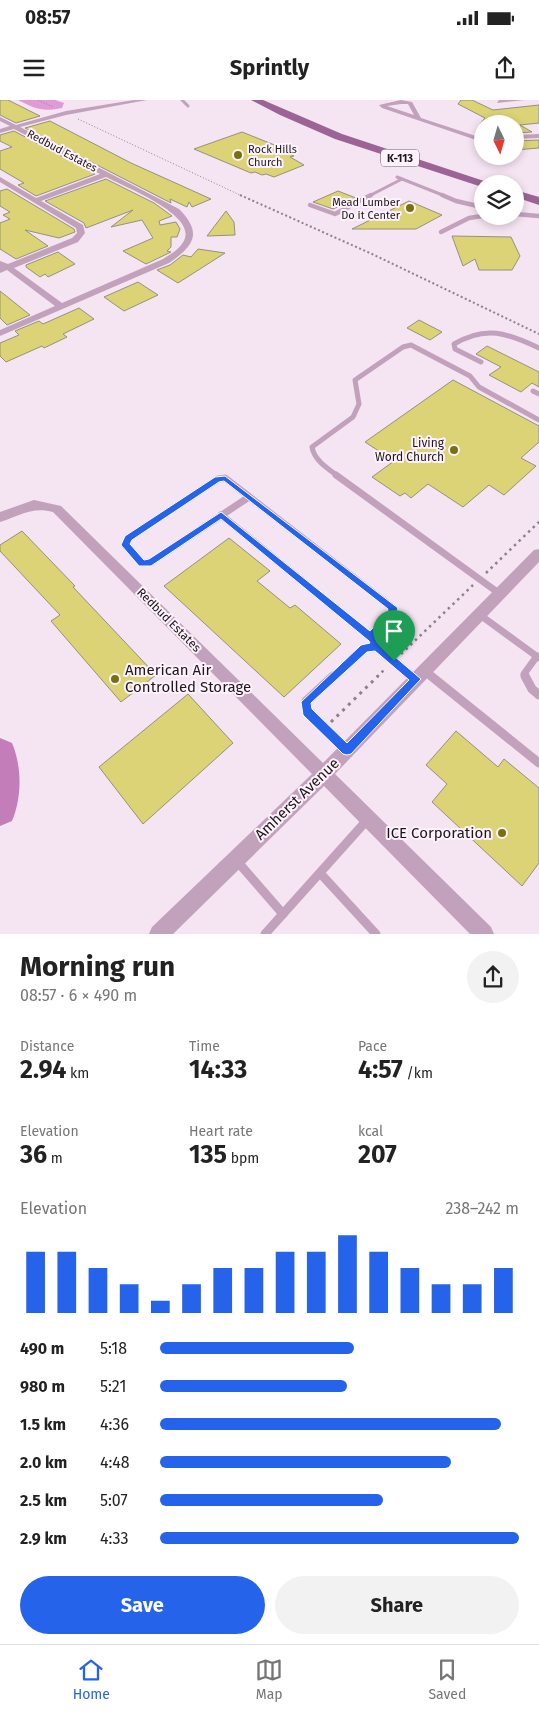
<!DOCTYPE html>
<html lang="en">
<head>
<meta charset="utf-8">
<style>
  body { margin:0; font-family:"Fira Sans",sans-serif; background:#f2f2f2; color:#222; height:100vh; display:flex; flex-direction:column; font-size:19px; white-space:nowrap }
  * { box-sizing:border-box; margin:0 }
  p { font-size:16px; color:#767676 }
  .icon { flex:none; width:28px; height:28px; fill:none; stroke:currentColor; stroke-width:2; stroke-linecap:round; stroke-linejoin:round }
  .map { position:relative; height:834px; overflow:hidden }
  .panel { display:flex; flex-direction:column; background:#fff; flex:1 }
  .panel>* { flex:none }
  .needle { width:32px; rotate:175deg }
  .fabs { position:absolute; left:474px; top:15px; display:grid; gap:10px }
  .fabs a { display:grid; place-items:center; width:50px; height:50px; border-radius:50%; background:#fff; box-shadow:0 2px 8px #0003; font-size:25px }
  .pin { position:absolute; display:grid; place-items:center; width:42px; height:42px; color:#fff; margin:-51px -21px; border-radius:50% 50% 50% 0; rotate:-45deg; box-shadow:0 0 5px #0007 }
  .pin .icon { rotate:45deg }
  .round { display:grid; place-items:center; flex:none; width:52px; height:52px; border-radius:26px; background:#f2f2f2 }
  .headline { display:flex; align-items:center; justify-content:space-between; height:85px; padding:0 20px }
  h1 { font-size:28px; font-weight:700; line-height:38px }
  .figures { display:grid; grid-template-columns:repeat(3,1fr); gap:8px; height:85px; padding:5px 20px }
  .figures div { display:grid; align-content:center }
  .figures b { font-size:25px; font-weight:700 }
  .figures small { font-size:14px; font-weight:400 }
  .figures p { font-size:14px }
  .chart { height:140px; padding:10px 20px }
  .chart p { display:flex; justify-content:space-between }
  .chart svg { width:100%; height:90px; margin-top:5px; stroke:#2563eb; stroke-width:6 }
  .action { display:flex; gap:10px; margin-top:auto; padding:10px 20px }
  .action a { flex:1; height:58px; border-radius:30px; background:#2563eb; color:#fff; font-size:20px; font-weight:700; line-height:58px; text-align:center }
  .action a+a { background:#f2f2f2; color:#222 }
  ul { padding:0 20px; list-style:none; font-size:16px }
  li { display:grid; grid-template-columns:80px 60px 1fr; align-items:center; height:38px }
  li i { height:12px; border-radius:6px; background:#2563eb }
  .status { display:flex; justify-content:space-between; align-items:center; height:35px; padding:0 25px; background:#fff; direction:ltr }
  .status svg { height:14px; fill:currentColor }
  header { display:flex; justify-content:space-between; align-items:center; height:65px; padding:0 20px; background:#fff; font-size:22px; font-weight:700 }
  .menu { display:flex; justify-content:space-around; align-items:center; height:70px; border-top:1px solid #e0e0e0; background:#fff; font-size:14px; color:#767676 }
  .menu a { display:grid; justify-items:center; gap:2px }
  .menu .selected { color:#2563eb }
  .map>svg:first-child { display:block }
  .forest { fill:#e19ad7 }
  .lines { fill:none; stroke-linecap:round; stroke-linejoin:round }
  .river { fill:#c37eba; fill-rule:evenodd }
  .building { fill:#dbd375; stroke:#93927f }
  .path-far3 { stroke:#8d818b; stroke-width:1; stroke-dasharray:1 2; stroke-linecap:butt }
  .path-far2 { stroke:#8d818b; stroke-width:2; stroke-dasharray:2 2.5; stroke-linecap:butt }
  .path-far1 { stroke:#8d818b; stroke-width:2.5; stroke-dasharray:2.5 4; stroke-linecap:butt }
  .path { stroke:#8d818b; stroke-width:3; stroke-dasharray:3 5; stroke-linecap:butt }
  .lane-far4 { stroke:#c2a1bc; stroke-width:3 }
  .lane-far3 { stroke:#c2a1bc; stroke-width:4.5 }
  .lane-far2 { stroke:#c2a1bc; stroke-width:5 }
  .lane-far1 { stroke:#c2a1bc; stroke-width:7 }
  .lane { stroke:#c2a1bc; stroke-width:9 }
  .street { fill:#c2a1bc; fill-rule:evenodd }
  .primary { fill:#9c6494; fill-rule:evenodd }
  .route { fill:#2563eb; stroke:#fff; fill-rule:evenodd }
  .poi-dot { fill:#787011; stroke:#fef3fc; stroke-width:2 }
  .labels { text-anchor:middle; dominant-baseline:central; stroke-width:4; stroke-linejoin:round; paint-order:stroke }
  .far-poi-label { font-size:11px; fill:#1d171c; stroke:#fef3fc; text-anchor:start }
  .far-street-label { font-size:11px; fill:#1d171c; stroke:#fef3fc }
  .shield { fill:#fef3fc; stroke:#60595f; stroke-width:1 }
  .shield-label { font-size:11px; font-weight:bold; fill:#1d171c }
  .poi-label { font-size:12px; fill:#1d171c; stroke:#fef3fc; text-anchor:end }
  .street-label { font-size:12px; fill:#1d171c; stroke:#fef3fc }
  .near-poi-label { font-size:15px; fill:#1d171c; stroke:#fef3fc; text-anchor:start }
  .near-street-label { font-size:15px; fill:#1d171c; stroke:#fef3fc }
</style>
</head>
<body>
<div class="status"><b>08:57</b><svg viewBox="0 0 49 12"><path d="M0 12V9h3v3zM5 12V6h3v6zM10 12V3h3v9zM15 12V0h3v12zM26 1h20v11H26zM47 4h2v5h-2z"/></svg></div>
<header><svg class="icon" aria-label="menu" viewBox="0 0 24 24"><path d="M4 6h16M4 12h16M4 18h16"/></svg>Sprintly<svg class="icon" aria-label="share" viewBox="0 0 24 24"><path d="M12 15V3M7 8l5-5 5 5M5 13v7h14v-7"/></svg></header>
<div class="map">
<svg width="539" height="834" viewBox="0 0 539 834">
  <rect width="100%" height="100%" fill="#f5e4f2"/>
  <!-- forest -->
  <path class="forest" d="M 18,0 L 55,0 L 64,3 L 62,8 C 42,12 36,9 18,0 Z"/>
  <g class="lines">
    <!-- river -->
    <path class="river" d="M 0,638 L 12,643 C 22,667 22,697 12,721 L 0,726 Z"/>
  </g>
  <!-- building -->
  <g class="building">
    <polygon points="0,0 8,0 40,16 16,23 0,15"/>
    <polygon points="461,0 472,0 493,10 539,5 539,23 520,25 532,32 515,33 515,24 480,24 485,18 458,4"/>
    <polygon points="50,21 131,63 211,99 192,107 189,102 187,107 170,99 171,103 25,28"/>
    <polygon points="14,31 95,74 36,96 18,85 24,83 0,69 0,51 12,47 0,41 0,35"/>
    <polygon points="242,32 282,48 278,49 294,56 290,57 304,65 274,77 266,74 262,75 255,72 251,73 194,49"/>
    <polygon points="539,40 539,48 515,50 515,41"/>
    <polygon points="106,79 154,103 172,116 159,121 160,125 176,122 180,129 177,137 171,137 171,147 167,151 171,152 146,164 123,151 153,138 142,120 111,127 133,110 86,128 84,123 45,101"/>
    <polygon points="7,89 74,129 75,132 59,138 25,130 48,146 16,159 0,149 0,123 10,119 3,115 10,112 0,106 0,91"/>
    <polygon points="338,91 356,98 333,109 313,102"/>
    <polygon points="409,101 442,115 416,129 352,129"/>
    <polygon points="226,111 234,122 235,135 207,136"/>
    <polygon points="452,136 511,137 520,156 512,170 479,170 475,159 463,166"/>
    <polygon points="198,149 225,153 178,183 157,170 170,165 183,155 191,157"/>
    <polygon points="58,152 75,164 48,177 45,174 40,177 26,167 26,165"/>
    <polygon points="138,182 158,195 124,211 104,197"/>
    <polygon points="0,191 30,215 7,225 0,218"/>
    <polygon points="79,208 94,219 63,234 67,237 44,248 42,246 6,262 0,256 0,243 19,235 15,231 39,221 43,224"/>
    <polygon points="419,220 442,232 430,240 407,228"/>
    <polygon points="487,246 539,272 539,287 532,283 521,292 489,275 501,267 476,254"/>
    <polygon points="453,280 539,326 539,342 521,358 536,366 504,395 489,385 463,407 428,384 411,398 405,393 400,396 372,377 394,361 365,342"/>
    <polygon points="22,431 75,486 73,487 156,575 121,602 51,521 60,515 0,451 0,445"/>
    <polygon points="229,438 270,471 257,481 290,508 295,505 341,544 284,597 164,486"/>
    <polygon points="188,594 233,643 143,724 99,667"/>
    <polygon points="456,631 498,667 504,659 539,688 539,763 522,786 432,702 447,684 426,665"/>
  </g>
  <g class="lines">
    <!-- path-far3 -->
    <g class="path-far3">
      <polyline points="38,0 53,7"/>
      <polyline points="78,19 242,96"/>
    </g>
    <!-- path-far2 -->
    <polyline class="path-far2" points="240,95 372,154 539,234"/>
    <!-- path-far1 -->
    <g class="path-far1">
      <polyline points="486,473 539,422"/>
      <polyline points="401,554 473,485"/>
      <polyline points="377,577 386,568"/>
    </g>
    <!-- path -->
    <polyline class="path" points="331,622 378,576"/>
    <!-- lane-far4 -->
    <g class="lane-far4">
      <polyline points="182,0 188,6"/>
      <polyline points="397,77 445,96"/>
      <polyline points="369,96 402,79"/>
    </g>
    <!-- lane-far3 -->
    <g class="lane-far3">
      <polyline points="442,95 456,101 482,107"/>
      <polyline points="310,105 335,114 371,95"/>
      <polyline points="515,114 539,116"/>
      <polyline points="441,132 469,118 482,116"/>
    </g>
    <!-- lane-far2 -->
    <g class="lane-far2">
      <path d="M 481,262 L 455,249 L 454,244 C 486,225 507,233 539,248"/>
      <polyline points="533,291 539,294"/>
      <path d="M 338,376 C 328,369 314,360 312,347 L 353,317 L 359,304 L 355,280 L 403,247 L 411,245 L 470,276 L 479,287 L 539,320"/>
    </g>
    <!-- lane-far1 -->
    <g class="lane-far1">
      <polyline points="336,375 500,494"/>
      <polyline points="249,397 151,462 142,463 125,445 128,438 218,379 225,378 393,508 391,516 371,536 376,547"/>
      <polyline points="221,415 372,538"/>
      <polyline points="480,515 539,558"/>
      <polyline points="425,571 433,577"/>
      <polyline points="332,577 364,548 376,547 414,577"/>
      <polyline points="526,577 524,574 537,556"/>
    </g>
    <!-- lane -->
    <g class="lane">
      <polyline points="333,576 306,601 307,612 347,650"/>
      <polyline points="412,576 416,579"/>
      <polyline points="431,576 539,663"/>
      <polyline points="525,576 532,589 539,595"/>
      <polyline points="236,760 283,814"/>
      <polyline points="320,773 376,834"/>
      <polyline points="265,834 368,719"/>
    </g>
    <!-- street -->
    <g class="street">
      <path d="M 134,0 L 147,0 L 66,15 L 20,27 L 179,109 C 203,133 194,146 169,163 L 0,236 L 0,230 L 55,206 L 7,170 L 0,173 L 0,161 L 8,164 L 72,138 L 77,133 L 76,128 L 0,82 L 0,77 L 36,98 L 100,74 L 14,29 L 0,33 L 0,29 L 10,26 L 0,21 L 0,17 L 16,25 L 66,11 ZM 106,77 C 123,86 193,113 185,138 C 182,148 171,154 163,159 L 62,203 L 14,168 L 78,142 L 85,133 L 83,125 L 41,101 Z"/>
      <path d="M 401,0 L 412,2 L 421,18 L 482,38 L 482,42 L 382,8 L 379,5 ZM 401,4 L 408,4 L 414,15 L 387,6 Z"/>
      <polygon points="499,0 525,0 497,3"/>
      <polygon points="539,34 539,38 515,39 515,35"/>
      <path d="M 34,400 L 61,406 L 323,663 L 534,450 L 539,449 L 539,462 L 335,674 L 491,827 L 494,834 L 470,834 L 324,686 L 173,834 L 149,834 L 152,827 L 312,674 L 53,412 C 32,406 19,416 0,422 L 0,412 Z"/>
    </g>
    <!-- primary -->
    <g class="primary">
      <polygon points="251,0 263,0 342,34 487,82 488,84 482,84 482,87 479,86 335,39 280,15"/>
      <polygon points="515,90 539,97 539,105 515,97"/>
    </g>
  </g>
  <!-- route -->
  <path class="route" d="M 225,376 L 398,508 L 394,519 L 376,537 L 380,544 L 421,579 L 351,654 L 347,655 L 343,654 L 303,615 L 301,602 L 361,545 L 370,543 L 369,541 L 221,419 L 151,466 L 139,466 L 121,445 L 125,436 L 215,377 ZM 224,381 L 388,509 L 387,515 L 370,531 L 221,412 L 149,459 L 144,460 L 130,444 L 132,440 L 219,382 ZM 375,551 L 409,580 L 347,643 L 312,609 L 311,603 L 367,552 Z"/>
  <!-- markers -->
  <g class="poi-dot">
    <circle cx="238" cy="55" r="5"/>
    <circle cx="410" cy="108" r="5"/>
    <circle cx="454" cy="350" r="5"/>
    <circle cx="115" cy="579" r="5"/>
    <circle cx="502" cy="733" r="5"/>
  </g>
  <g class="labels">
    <!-- far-poi labels -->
    <g class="far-poi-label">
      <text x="248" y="49">Rock Hills<tspan x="248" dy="13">Church</tspan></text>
      <text x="400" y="102" text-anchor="end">Mead Lumber<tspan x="400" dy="13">Do it Center</tspan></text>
    </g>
    <!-- far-street labels -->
    <g class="far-street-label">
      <text transform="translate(62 51) rotate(28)">Redbud Estates</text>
    </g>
    <!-- shield labels -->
    <rect class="shield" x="381" y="49.5" width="38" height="17" rx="4"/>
    <g class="shield-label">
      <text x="400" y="58">K-113</text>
    </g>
    <!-- poi labels -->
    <g class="poi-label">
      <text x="444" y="343">Living<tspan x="444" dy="14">Word Church</tspan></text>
    </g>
    <!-- street labels -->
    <g class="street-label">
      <text transform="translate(169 520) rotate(45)">Redbud Estates</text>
    </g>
    <!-- near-poi labels -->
    <g class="near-poi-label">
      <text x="125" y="570">American Air<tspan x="125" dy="17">Controlled Storage</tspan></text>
      <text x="492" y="733" text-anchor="end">ICE Corporation</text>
    </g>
    <!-- near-street labels -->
    <g class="near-street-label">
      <text transform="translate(297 699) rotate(-44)">Amherst Avenue</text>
    </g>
  </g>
</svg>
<div class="fabs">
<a><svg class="needle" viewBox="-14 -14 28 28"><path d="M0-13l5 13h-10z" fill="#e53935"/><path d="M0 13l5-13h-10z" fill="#767676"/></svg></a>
<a><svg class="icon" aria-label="layers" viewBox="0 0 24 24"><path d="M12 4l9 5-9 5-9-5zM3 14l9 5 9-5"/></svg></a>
</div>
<div class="pin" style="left:394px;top:561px;background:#1e9e55"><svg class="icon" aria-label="arrive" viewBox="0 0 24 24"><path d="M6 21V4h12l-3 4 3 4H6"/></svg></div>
</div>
<section class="panel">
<div class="headline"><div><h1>Morning run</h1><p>08:57 · 6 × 490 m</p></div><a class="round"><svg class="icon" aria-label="share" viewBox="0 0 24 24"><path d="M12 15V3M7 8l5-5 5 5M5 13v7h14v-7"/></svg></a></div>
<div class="figures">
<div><p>Distance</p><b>2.94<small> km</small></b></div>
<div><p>Time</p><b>14:33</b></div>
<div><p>Pace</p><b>4:57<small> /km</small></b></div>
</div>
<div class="figures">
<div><p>Elevation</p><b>36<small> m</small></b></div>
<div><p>Heart rate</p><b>135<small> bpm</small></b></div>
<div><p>kcal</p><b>207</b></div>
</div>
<div class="chart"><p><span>Elevation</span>238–242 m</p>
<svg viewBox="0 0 160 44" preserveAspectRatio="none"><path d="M5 44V14M15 44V14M25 44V22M35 44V30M45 44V38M55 44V30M65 44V22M75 44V22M85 44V14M95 44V14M105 44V6M115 44V14M125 44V22M135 44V30M145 44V30M155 44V22"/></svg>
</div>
<ul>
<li><b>490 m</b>5:18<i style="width:54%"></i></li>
<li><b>980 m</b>5:21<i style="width:52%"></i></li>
<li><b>1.5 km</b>4:36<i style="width:95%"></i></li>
<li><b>2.0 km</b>4:48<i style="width:81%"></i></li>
<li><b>2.5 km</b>5:07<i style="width:62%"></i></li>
<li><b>2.9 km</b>4:33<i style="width:100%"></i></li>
</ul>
<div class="action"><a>Save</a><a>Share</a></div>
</section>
<nav class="menu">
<a class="selected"><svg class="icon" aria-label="home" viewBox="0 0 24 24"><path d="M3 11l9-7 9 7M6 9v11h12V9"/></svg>Home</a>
<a><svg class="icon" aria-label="map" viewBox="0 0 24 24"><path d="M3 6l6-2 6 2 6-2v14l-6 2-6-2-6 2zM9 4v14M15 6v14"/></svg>Map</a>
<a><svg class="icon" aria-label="saved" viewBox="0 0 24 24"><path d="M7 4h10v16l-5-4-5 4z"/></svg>Saved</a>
</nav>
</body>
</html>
